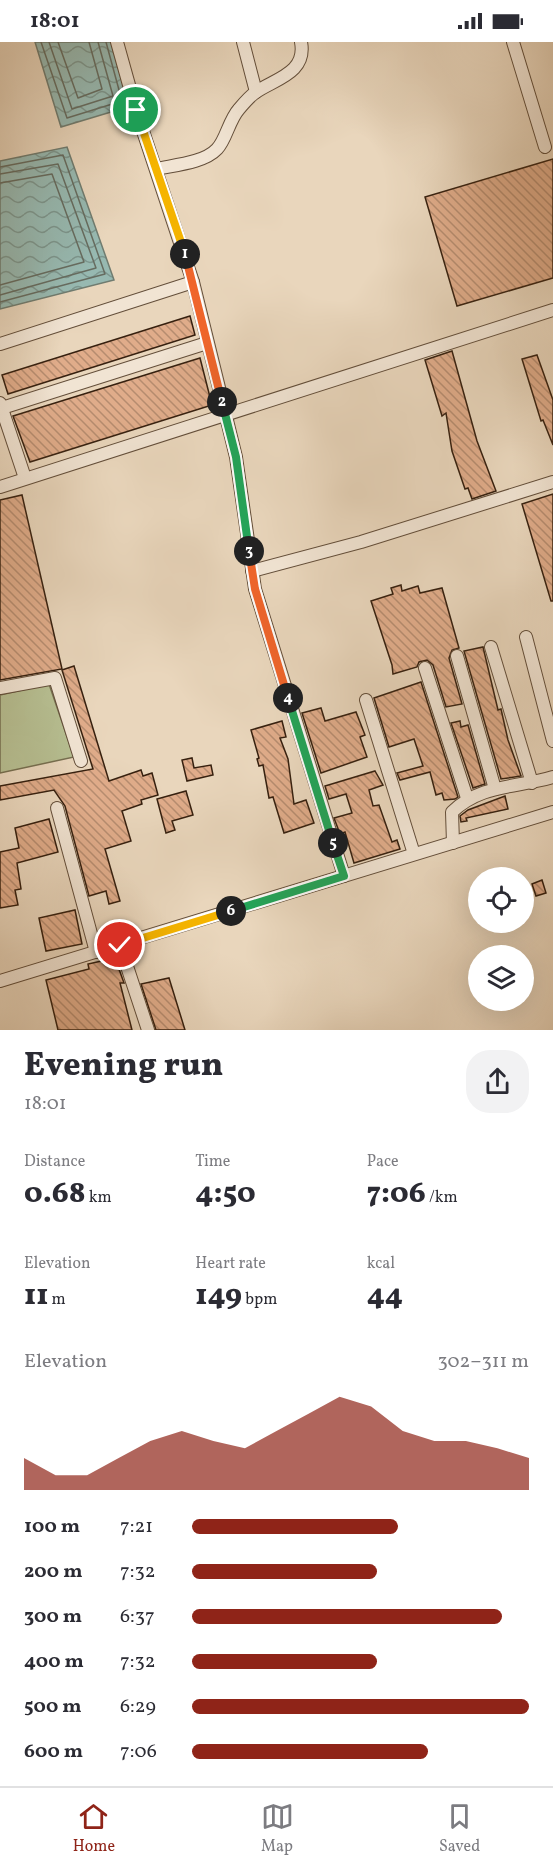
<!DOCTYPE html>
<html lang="en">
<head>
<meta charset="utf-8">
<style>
  body { margin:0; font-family:Vollkorn,serif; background:#f2f2f3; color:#2b2b33; height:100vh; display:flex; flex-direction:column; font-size:22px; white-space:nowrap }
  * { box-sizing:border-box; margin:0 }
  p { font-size:20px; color:#7c7c81 }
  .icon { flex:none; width:33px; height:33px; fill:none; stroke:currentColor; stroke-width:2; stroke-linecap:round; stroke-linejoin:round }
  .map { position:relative; height:988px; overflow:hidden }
  .details { display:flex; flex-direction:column; background:#fff; flex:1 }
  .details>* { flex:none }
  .tools { position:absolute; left:468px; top:825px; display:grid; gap:12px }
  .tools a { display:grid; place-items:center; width:66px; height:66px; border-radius:50%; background:#fff; box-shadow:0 6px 24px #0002; font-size:30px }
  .pin { position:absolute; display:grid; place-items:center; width:51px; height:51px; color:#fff; margin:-26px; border:3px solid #fff; border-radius:50%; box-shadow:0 2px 6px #0007 }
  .km { position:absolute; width:30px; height:30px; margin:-15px; border-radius:50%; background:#222; color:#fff; font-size:16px; line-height:30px; text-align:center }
  .round { display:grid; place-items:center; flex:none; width:63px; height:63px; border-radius:24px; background:#f2f2f3 }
  .headline { display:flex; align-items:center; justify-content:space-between; height:102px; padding:0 24px }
  h1 { font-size:33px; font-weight:800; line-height:45px }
  .metrics { display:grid; grid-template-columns:repeat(3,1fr); gap:9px; height:102px; padding:6px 24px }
  .metrics div { display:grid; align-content:center }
  .metrics b { font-size:30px; font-weight:800 }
  .metrics small { font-size:16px; font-weight:400 }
  .metrics p { font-size:16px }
  .chart { height:168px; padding:12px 24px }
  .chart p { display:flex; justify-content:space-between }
  .chart svg { width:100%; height:108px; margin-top:6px; fill:#8f2418; opacity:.7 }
  ul { padding:0 24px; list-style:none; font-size:20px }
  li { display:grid; grid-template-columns:96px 72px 1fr; align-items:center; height:45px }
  li i { height:15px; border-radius:8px; background:#8f2418 }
  .status { display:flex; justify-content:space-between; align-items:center; height:42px; padding:0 30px; background:#fff; direction:ltr }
  .status svg { height:16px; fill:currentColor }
  .tab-bar { display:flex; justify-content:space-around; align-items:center; height:84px; border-top:2px solid #e1e1e2; background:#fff; font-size:16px; color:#7c7c81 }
  .tab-bar a { display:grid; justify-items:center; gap:3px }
  .tab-bar .on { color:#8f2418 }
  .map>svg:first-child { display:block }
  .green { fill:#b6be91; stroke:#766f50; stroke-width:1.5 }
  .water { fill:url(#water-waves); stroke:#707c70; stroke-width:1.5 }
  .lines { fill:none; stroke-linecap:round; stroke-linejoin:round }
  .shore { stroke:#666c60; stroke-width:1.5 }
  .building { fill:url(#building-back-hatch); stroke:#36200f; stroke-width:1.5 }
  .street-casing { stroke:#634e3a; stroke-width:14 }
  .street { stroke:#f1e4d3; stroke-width:12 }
  .split-1-casing { stroke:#fff; stroke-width:12 }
  .split-2-casing { stroke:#fff; stroke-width:12 }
  .split-3-casing { stroke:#fff; stroke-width:12 }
  .split-4-casing { stroke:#fff; stroke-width:12 }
  .split-5-casing { stroke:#fff; stroke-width:12 }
  .split-6-casing { stroke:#fff; stroke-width:12 }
  .split-7-casing { stroke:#fff; stroke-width:12 }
  .split-1 { stroke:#f5b400; stroke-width:8 }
  .split-2 { stroke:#f0652b; stroke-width:8 }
  .split-3 { stroke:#22a559; stroke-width:8 }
  .split-4 { stroke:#f0652b; stroke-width:8 }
  .split-5 { stroke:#22a559; stroke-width:8 }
  .split-6 { stroke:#22a559; stroke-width:8 }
  .split-7 { stroke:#f5b400; stroke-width:8 }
</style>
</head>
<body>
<div class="status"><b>18:01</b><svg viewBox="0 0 49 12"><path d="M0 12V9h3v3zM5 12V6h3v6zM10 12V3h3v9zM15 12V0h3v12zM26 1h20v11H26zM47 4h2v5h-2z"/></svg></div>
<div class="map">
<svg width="553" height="988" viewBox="0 0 553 988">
  <defs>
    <pattern id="water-waves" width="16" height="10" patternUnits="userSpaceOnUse" patternTransform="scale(1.5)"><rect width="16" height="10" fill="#97b9b1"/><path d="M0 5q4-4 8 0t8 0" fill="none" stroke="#7c968e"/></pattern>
    <pattern id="building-back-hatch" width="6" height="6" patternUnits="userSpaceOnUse" patternTransform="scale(1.5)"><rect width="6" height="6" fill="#e0ac8a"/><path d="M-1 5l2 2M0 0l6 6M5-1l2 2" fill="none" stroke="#b68c6f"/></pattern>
  </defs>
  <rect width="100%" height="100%" fill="#e9d6bc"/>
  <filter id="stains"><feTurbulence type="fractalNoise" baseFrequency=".00333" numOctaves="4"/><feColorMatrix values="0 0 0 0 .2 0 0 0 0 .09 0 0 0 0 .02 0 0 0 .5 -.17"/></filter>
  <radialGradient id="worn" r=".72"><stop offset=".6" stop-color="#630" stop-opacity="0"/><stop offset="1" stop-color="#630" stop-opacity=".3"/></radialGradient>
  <!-- green -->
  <polygon class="green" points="49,642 74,715 0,731 0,653"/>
  <!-- water -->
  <g class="water">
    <polygon points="35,0 111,0 131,64 61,85"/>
    <polygon points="67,105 114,238 0,267 0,119"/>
  </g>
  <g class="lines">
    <!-- shore -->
    <g class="shore">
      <polyline points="41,0 67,76 122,59 106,0"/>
      <polyline points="49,0 72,67 113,54 98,0"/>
      <polyline points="58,0 78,56 102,47 89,0"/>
      <polyline points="0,125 63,113 105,232 0,260"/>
      <polyline points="0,132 58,122 96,226 0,253"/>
      <polyline points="0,141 52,132 84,220 0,243"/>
    </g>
  </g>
  <!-- building -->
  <g class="building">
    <polygon points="553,117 553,236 457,264 425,155"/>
    <polygon points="190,274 195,293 8,352 2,333"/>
    <polygon points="452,309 477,399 496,449 472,457 468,446 465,447 452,409 446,371 442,374 425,318"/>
    <polygon points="537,313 553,358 553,403 543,378 541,379 522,317"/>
    <polygon points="200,316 212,363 30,420 13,374"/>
    <polygon points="553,452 553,559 551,559 522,462"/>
    <polygon points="22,453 62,627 0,638 0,458"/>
    <polygon points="401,543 402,549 418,544 420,551 442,546 459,606 452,608 449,616 462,662 446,665 433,623 427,618 419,620 417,625 393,632 392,623 371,559 393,552 391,546"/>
    <polygon points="483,605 498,668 501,667 508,698 521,734 501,737 464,609"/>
    <polygon points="74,624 109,739 141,728 143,734 152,731 158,753 141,758 142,762 122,769 131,799 105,807 120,859 109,862 106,849 89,854 65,764 54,748 0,758 0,744 93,727 62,628"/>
    <polygon points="421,640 458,755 455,757 444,758 442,751 436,753 430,730 400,738 397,731 423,724 414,697 389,705 374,656"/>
    <polygon points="321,666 325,679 356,670 365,693 360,695 367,715 321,731 302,671"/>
    <polygon points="282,679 286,695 280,696 288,717 294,762 306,758 314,781 284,791 273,755 269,756 263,723 259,724 257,717 259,716 251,688"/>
    <polygon points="460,679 461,685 468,683 485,742 473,746 451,681"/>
    <polygon points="192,716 194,726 211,723 213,733 187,739 182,718"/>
    <polygon points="375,729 383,743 369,748 373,764 379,763 392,800 397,798 400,807 354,821 345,790 340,792 334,776 352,771 346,752 329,757 325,744"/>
    <polygon points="186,749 193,773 172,779 175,788 166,791 157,757"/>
    <polygon points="505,754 508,767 466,776 467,779 461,780 460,774 468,768"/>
    <polygon points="49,777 58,810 17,821 21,847 15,848 18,863 0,866 0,810 19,806 15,786"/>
    <polygon points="542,838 546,851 536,854 532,842"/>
    <polygon points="75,868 82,902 46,909 39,876"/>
    <polygon points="115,916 124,941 120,941 132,988 58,988 46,938 89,927 88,922"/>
    <polygon points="169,936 185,988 156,988 141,942"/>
  </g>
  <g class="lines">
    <!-- street casing -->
    <g class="street-casing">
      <g id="street">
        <polyline points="117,0 136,68 193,240 236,415 255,547 344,834"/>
        <polyline points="243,0 256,50"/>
        <polyline points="513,0 545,105"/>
        <path d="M 156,127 C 174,123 204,121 217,107 C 226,98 229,78 239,67 C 244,61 250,54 256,50 C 275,37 307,31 301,0"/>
        <polyline points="0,302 193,240"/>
        <polyline points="0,361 25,436"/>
        <polyline points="2,366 207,301"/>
        <polyline points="0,445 553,268"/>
        <polyline points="252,529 361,500 553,440"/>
        <polyline points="526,595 553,699"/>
        <polyline points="491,605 532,741"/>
        <polyline points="457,614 495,747"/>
        <polyline points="425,626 467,756"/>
        <polyline points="0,646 55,636 81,719"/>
        <polyline points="366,658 414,812"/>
        <polyline points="57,766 96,910"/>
        <path d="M 453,801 L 452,770 C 481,742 516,746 553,735"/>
        <polyline points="120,903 148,988"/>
        <polyline points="0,939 553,770"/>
      </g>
    </g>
    <!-- street -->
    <use href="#street" class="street"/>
  </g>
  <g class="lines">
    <!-- split-1 casing -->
    <g class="split-1-casing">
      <polyline id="split-1" points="136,68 185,212"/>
    </g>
    <!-- split-2 casing -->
    <g class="split-2-casing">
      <polyline id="split-2" points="185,212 222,360"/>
    </g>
    <!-- split-3 casing -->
    <g class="split-3-casing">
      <polyline id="split-3" points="222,360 236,415 249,509"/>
    </g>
    <!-- split-4 casing -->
    <g class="split-4-casing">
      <polyline id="split-4" points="249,509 255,547 288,656"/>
    </g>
    <!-- split-5 casing -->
    <g class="split-5-casing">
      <polyline id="split-5" points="288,656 333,801"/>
    </g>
    <!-- split-6 casing -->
    <g class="split-6-casing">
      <polyline id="split-6" points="231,869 344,834 333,801"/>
    </g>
    <!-- split-7 casing -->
    <g class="split-7-casing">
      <polyline id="split-7" points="120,903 231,869"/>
    </g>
    <!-- split-1 -->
    <use href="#split-1" class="split-1"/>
    <!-- split-2 -->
    <use href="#split-2" class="split-2"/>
    <!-- split-3 -->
    <use href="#split-3" class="split-3"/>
    <!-- split-4 -->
    <use href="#split-4" class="split-4"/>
    <!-- split-5 -->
    <use href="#split-5" class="split-5"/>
    <!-- split-6 -->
    <use href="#split-6" class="split-6"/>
    <!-- split-7 -->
    <use href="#split-7" class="split-7"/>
  </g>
  <rect width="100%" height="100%" filter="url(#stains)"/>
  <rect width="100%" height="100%" fill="url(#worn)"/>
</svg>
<div class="tools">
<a><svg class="icon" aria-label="locate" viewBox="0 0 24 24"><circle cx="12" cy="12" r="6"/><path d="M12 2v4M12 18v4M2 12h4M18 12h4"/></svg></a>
<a><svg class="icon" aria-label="layers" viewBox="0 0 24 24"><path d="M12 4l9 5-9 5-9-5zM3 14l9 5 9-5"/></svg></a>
</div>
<div class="pin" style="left:136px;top:68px;background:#1e9e55"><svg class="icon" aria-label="arrive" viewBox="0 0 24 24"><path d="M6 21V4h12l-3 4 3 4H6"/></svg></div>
<div class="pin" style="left:120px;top:903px;background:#d93025"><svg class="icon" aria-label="check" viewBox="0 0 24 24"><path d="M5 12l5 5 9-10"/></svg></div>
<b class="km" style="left:185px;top:212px">1</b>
<b class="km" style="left:222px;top:360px">2</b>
<b class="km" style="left:249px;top:509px">3</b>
<b class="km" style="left:288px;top:656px">4</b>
<b class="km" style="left:333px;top:801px">5</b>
<b class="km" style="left:231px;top:869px">6</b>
</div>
<section class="details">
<div class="headline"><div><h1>Evening run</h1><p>18:01</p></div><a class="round"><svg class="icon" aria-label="share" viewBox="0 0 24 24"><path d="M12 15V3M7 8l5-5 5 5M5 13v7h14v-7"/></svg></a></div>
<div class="metrics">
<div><p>Distance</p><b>0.68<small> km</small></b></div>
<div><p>Time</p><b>4:50</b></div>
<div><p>Pace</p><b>7:06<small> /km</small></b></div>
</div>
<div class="metrics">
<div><p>Elevation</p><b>11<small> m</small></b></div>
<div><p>Heart rate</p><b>149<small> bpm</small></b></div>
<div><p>kcal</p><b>44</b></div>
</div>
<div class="chart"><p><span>Elevation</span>302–311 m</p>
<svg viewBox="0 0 160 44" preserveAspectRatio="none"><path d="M0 44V31L10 38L20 38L30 31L40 24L50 20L60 24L70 27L80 20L90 13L100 6L110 10L120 20L130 24L140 24L150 27L160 31V44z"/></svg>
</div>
<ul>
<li><b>100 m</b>7:21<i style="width:61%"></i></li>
<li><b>200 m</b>7:32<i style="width:55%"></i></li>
<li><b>300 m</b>6:37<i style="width:92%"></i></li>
<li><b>400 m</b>7:32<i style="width:55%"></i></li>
<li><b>500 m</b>6:29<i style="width:100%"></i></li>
<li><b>600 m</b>7:06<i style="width:70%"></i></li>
</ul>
</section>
<nav class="tab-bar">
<a class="on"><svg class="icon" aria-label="home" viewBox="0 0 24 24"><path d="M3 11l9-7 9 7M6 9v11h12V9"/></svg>Home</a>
<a><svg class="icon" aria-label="map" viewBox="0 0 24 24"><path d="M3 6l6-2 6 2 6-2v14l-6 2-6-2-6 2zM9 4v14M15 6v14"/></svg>Map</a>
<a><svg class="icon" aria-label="saved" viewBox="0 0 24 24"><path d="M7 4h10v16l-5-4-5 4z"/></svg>Saved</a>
</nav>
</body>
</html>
